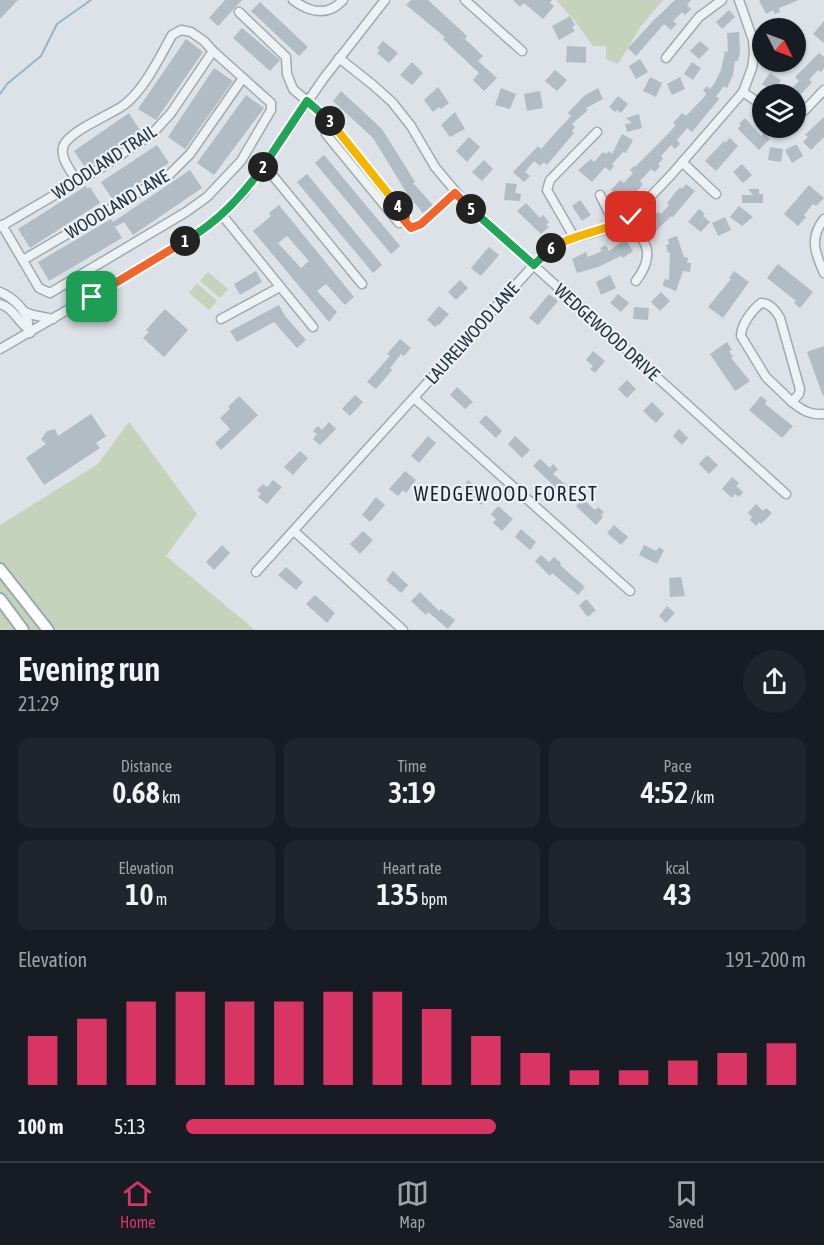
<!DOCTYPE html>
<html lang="en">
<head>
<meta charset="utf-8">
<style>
  body { margin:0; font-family:"Asap Condensed",sans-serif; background:#20242c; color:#f1f3f6; height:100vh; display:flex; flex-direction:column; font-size:22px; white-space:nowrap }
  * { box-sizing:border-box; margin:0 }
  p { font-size:20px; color:#9ea1a6 }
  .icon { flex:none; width:33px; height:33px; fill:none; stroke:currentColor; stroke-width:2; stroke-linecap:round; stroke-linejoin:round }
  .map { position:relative; height:630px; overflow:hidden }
  .details { display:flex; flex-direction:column; background:#171b24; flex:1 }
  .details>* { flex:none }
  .needle { width:39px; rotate:132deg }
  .controls { position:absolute; left:752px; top:18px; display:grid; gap:12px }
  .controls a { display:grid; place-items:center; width:54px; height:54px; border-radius:50%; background:#171b24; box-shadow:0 2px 4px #0004; font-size:30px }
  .pin { position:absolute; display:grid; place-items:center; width:51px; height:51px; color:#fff; margin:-26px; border-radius:12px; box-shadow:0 3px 9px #0006 }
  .km { position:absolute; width:30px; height:30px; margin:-15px; border-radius:50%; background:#222; color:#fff; font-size:16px; line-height:30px; text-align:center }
  .round { display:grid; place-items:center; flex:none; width:63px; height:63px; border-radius:32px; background:#20242c }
  .overview { display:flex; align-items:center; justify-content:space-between; height:102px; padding:0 18px }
  h1 { font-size:33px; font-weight:600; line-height:45px }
  .metrics { display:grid; grid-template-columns:repeat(3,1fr); gap:9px; height:102px; padding:6px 18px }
  .metrics div { display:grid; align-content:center; border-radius:12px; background:#20242c; text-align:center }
  .metrics b { font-size:30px; font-weight:600 }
  .metrics small { font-size:16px; font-weight:400 }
  .metrics p { font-size:16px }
  .chart { height:168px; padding:12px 18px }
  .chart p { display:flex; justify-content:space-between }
  .chart svg { width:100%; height:108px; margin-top:6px; stroke:#d83564; stroke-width:6 }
  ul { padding:0 18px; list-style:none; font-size:20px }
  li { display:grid; grid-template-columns:96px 72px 1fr; align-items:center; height:45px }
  li i { height:15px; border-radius:8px; background:#d83564 }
  .menu { display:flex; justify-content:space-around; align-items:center; height:84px; border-top:2px solid #363941; background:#171b24; font-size:16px; color:#9ea1a6 }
  .menu a { display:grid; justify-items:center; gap:3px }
  .menu .selected { color:#d83564 }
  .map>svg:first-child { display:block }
  .green { fill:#c5d2bc }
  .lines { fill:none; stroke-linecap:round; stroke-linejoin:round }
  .stream { stroke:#93b6cb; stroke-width:2 }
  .building { fill:#b2bcc4; fill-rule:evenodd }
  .minor-casing { stroke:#a1aab1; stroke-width:11 }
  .major-casing { stroke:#9aa8b4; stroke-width:14 }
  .minor { stroke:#eef2f5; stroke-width:8 }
  .major { stroke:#fff; stroke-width:10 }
  .split-1-casing { stroke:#fff; stroke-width:12 }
  .split-2-casing { stroke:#fff; stroke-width:12 }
  .split-3-casing { stroke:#fff; stroke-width:12 }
  .split-4-casing { stroke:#fff; stroke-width:12 }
  .split-5-casing { stroke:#fff; stroke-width:12 }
  .split-6-casing { stroke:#fff; stroke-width:12 }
  .split-7-casing { stroke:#fff; stroke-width:12 }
  .split-1 { stroke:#f0652b; stroke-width:8 }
  .split-2 { stroke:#22a559; stroke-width:8 }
  .split-3 { stroke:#22a559; stroke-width:8 }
  .split-4 { stroke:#f5b400; stroke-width:8 }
  .split-5 { stroke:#f0652b; stroke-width:8 }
  .split-6 { stroke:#22a559; stroke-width:8 }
  .split-7 { stroke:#f5b400; stroke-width:8 }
  .labels { text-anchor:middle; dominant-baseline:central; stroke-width:4.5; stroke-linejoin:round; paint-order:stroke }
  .street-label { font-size:18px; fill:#24323e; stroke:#ebf1f5 }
  .neighbourhood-label { font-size:20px; letter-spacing:1.5px; fill:#17222f; stroke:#ebf1f5 }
</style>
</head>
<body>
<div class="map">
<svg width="824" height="630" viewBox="0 0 824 630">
  <rect width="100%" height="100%" fill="#dce2e7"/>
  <!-- green -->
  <g class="green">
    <polygon points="556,0 663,0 641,26 618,64 606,59 606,46 593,46 575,21"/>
    <polygon points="208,272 228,289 220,298 200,281"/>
    <polygon points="197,283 217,301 209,310 189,293"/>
    <polygon points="129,422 197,514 166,556 255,630 0,630 0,525 98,464"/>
  </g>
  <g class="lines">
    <!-- stream -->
    <polyline class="stream" points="0,94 7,84 41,56 57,24 91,0"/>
  </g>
  <!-- building -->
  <g class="building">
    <polygon points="0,0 18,0 0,19"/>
    <polygon points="225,0 242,0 218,26 209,18"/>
    <polygon points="411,0 428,0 467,36 465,39 483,56 478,61 497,78 484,91 473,80 479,73 443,39 445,37 406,5"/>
    <polygon points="513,0 552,0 550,3 554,6 543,19 524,3 520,7"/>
    <polygon points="675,0 691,0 687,5 691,9 685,15 682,12 673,21 677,24 671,30 664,24 636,56 628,48 653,21"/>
    <polygon points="759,0 799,0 779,8 780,12 775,14 773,10 766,14"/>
    <polygon points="260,2 308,47 299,56 251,11"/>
    <polygon points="729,10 735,17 722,29 716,22"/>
    <polygon points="570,16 575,25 572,27 575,31 559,40 552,26"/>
    <polygon points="824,21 824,43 813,34"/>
    <polygon points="242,28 280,60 270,71 233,38"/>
    <polygon points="739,32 740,53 738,61 735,61 733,75 727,88 724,86 716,96 719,99 692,132 687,128 677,140 680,144 675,149 671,145 661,156 663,159 658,164 660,166 655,172 651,169 640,181 643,184 638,190 629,199 627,197 623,201 611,190 620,180 624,183 633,173 630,170 634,166 635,167 669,133 676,125 673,123 682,113 686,116 705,96 706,93 703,91 707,86 710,89 714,84 721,70 725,51 728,52 727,33"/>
    <polygon points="186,39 203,52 156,120 138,109"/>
    <polygon points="383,41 398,53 389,63 377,53 380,50 377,48"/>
    <polygon points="700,41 709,49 699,59 690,51"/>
    <polygon points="567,46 586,47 586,63 566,62"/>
    <polygon points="819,53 824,57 824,68 821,72 818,70 809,80 812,82 795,101 795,94 786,94 799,81 795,77"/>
    <polygon points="640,59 648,72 636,79 629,66"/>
    <polygon points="412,62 423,73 412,85 400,75"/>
    <polygon points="692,62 701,68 693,80 684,74"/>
    <polygon points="214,68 233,81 185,149 168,137"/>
    <polygon points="555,70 567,80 557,91 545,81"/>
    <polygon points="770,73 781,80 773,92 762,84"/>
    <polygon points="650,77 662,83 656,97 643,91"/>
    <polygon points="680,77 685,89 672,95 667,84"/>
    <polygon points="438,87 449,103 441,109 439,107 433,112 424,100"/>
    <polygon points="501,88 516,94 510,109 495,105"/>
    <polygon points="598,88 603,99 586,108 588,110 572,124 575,127 572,131 574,133 547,165 544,162 540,166 534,161 525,172 530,176 524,182 513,172 538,146 541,149 558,130 571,116 568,113 584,96"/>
    <polygon points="341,91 382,129 415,182 413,183 433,205 423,213 408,195 373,138 333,101"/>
    <polygon points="540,91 543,108 527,111 524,94"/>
    <polygon points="246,95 264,108 214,175 197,163"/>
    <polygon points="618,96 628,104 621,113 617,110 615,112 609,107"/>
    <polygon points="455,112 465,129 450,137 441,125"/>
    <polygon points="129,113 141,132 86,169 74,151"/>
    <polygon points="639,114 642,128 627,132 625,124 632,123 626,118"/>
    <polygon points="824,117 824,137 811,150 803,142 808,137 805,135"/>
    <polygon points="745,118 761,136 764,133 770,139 759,150 738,129 741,125 739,124"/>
    <polygon points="622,134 633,140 626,153 623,152 612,164 614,166 610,171 605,167 592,182 578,170 591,159 594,162 603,152 606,154 609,151 612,154"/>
    <polygon points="469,137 480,147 467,162 456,151"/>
    <polygon points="730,138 738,146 716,171 705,161 724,141 725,143"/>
    <polygon points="157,145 169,163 113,200 101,182"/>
    <polygon points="795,145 797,145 803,156 792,163 785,150"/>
    <polygon points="770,147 783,149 781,162 768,160"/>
    <polygon points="324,155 400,246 391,254 315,163"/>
    <polygon points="484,160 493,169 482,181 472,172"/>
    <polygon points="742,164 752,175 743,183 733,172"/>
    <polygon points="190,170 202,188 133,235 124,222 115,227 122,238 49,281 38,262 111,219 113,222"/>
    <polygon points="307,174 382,265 373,273 297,182"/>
    <polygon points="506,183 517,184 515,193 521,194 520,201 504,200"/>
    <polygon points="686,184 695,191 672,218 671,216 656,231 648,223 658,212 661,214 669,205 667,203 675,193 680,187 682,189"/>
    <polygon points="809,185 824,198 816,206 813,204 804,215 806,217 798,226 784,214"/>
    <polygon points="86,186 87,189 90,187 100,203 30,248 18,229"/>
    <polygon points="748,189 759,189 759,194 763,194 763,203 742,203 742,195 753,195"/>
    <polygon points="580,200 591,215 582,221 572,206"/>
    <polygon points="526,203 540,218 543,215 549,222 546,225 549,227 541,234 517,211"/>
    <path d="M 279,205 L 354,297 L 345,305 L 326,284 L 317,291 L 337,312 L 329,322 L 253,231 L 271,216 L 269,213 ZM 287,236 L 309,261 L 301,268 L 278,243 Z"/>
    <polygon points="739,206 753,217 742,226 730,217"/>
    <polygon points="699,209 705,214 703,216 710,222 701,232 688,222"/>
    <polygon points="725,217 731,230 718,236 712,223"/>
    <polygon points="677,236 684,257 688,258 687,263 691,263 690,272 683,271 676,291 663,286 663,284 665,279 669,280 670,252 668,253 666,245 669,244 668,239"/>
    <polygon points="625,239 633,251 623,258 621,256 598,267 577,273 572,259 586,252 588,257 602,251 600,248 606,245 609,251"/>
    <polygon points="489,247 499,255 481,276 471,268"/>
    <polygon points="778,264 813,292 800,308 794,303 796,301 767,278"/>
    <polygon points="256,271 262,282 240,295 234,284"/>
    <polygon points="734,271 749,282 723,318 708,307 731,279 729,278"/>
    <polygon points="610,275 616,288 601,295 596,282"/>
    <polygon points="460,280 468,288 456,300 448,292"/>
    <polygon points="661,292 670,301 660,311 651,302"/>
    <polygon points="549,294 558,301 538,325 529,318"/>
    <polygon points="618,294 629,303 621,312 610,303"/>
    <polygon points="279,305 285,316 306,340 297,348 274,322 237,342 230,331"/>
    <polygon points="439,306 449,314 439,325 438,324 435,327 427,320"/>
    <polygon points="634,307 649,308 648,320 633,319"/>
    <polygon points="165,309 188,330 164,357 143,338 149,332 146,330"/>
    <polygon points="400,339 411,348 404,356 401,354 390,368 392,370 376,389 367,382 390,356 387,354"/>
    <polygon points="727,342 732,350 729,351 733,357 731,358 750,381 735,391 710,354"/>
    <polygon points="824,346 824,395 823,396 807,352"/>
    <polygon points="593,351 605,361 595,373 590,369 593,366 586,360"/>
    <polygon points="627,380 636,389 627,398 618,389"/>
    <polygon points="457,387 473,402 465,409 450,395"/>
    <polygon points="355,395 363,402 350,416 342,409"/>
    <polygon points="239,396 258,415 221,450 215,443 230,429 220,418 230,409 228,407"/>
    <polygon points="761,396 767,401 765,404 793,426 782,438 749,410"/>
    <polygon points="652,402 664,414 656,423 643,411"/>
    <polygon points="91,414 106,436 96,443 100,448 44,485 26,458 46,444 41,439 47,431 55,429 58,436"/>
    <polygon points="486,415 502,431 496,438 479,422"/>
    <polygon points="329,422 336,429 320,445 313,439 317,434 313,431 318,426 322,430"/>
    <polygon points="679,429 688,438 682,445 673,436"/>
    <polygon points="428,436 436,443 419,463 411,456"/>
    <polygon points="515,436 530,450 522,458 508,444"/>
    <polygon points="300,451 308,458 293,475 284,467"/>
    <polygon points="707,455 718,465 709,474 699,464"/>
    <polygon points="540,459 550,468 553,464 558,469 553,474 571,489 563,498 550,487 552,484 533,466"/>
    <polygon points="405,471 416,480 406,493 403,490 398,496 389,489"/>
    <polygon points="732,477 739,483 736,486 743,492 739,497 735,494 732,498 722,489"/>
    <polygon points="273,480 282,487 267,504 258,497 261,494 257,490 263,484 267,487"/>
    <polygon points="468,480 488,497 481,505 462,488"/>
    <polygon points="376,497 385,505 370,522 362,515"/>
    <polygon points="583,499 595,510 598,507 604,512 601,515 603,517 596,525 576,506"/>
    <polygon points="756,504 763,511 766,508 772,513 761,524 759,522 756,526 750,520 752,517 748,513"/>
    <polygon points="498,506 513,519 502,531 493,523 496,519 491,514"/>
    <polygon points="614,525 628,537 621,545 607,533"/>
    <polygon points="521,529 536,542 530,550 515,537"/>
    <polygon points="363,531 373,540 360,554 350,544"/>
    <polygon points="222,545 230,553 214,570 206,562"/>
    <polygon points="644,545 656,551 659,547 664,550 657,564 639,555"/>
    <polygon points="541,555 549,562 554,557 561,563 560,565 585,587 578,595 552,573 550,576 535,561"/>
    <polygon points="286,567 303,582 296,590 278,575"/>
    <polygon points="393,571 408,585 401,593 386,580"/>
    <polygon points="681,577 685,596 670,597 669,578"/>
    <polygon points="420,592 439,611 441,609 455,620 448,629 428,612 426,615 411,601"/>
    <polygon points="315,595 335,613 327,623 306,604"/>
    <polygon points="586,599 596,610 588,617 579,606"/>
    <polygon points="667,606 675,613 666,623 659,616"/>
  </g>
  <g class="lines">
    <!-- minor casing -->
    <g class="minor-casing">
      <g id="minor">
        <path d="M 293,0 C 309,12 328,17 343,0"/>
        <polyline points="465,0 522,51"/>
        <polyline points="239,12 286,57 287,74 293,89 329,120 406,217 399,223 326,134 329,120"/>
        <polyline points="339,58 373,85 392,102 411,126 435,167 467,205 786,494"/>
        <polyline points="666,58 699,17 722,0"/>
        <polyline points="743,92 762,105"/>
        <polyline points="795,115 805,110 824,90"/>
        <polyline points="682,162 716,194"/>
        <polyline points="264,165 362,284"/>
        <polyline points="600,195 615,225"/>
        <polyline points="222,215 313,327"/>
        <polyline points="403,219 411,228 421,224 455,193"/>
        <path d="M 627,219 C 647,241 656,255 636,281"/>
        <path d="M 824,219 C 809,238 815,253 824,273"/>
        <path d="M 2,225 L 39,288 L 50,293 L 186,212 L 207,197 L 241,161 L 271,110 L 271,103 L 213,51 L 204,41 L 191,32 L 181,30 L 172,35 C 160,57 144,90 124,105 C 108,116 76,128 65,143 C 57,155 71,171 77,181"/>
        <polyline points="0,227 104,166 152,134 171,113 213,51"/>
        <polyline points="574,237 547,190 550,180 597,132"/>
        <polyline points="23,260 170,174 190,154 243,78"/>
        <path d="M 0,292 C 11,297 22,306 27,318 C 29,323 27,327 30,333"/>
        <path d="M 761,303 C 770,303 776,311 780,318 L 800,389 L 799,394 L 792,402 L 766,377 L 741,336 C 741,325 752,310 761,303 Z"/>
        <path d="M 0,304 C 13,308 17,320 27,328"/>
        <polyline points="23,311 33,315 53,319"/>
        <polyline points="221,319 280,287"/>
        <polyline points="0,349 195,236 222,215 244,193 324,78 385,0"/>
        <polyline points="414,398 630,591"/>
        <path d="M 792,402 C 803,411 810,415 824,414"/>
        <polyline points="294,531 403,630"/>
        <polyline points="256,572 542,256 562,242 603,230 631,217 672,174 743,92 752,68 754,54 753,40 739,0"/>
      </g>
    </g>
    <!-- major casing -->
    <g class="major-casing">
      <g id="major">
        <polyline points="0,569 48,630"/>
        <polyline points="0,599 23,630"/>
      </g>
    </g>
    <!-- minor -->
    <use href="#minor" class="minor"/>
    <!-- major -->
    <use href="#major" class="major"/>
  </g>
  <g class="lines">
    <!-- split-1 casing -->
    <g class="split-1-casing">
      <polyline id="split-1" points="92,297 185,241"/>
    </g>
    <!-- split-2 casing -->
    <g class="split-2-casing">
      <path id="split-2" d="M 185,241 C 218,222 241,197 263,167"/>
    </g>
    <!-- split-3 casing -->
    <g class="split-3-casing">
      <polyline id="split-3" points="263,167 307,101 330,121"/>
    </g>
    <!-- split-4 casing -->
    <g class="split-4-casing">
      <polyline id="split-4" points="330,121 398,206"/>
    </g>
    <!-- split-5 casing -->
    <g class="split-5-casing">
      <polyline id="split-5" points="398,206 406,217 403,219 411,228 421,224 455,193 471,209"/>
    </g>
    <!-- split-6 casing -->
    <g class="split-6-casing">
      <polyline id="split-6" points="471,209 534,265 551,248"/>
    </g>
    <!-- split-7 casing -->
    <g class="split-7-casing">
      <path id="split-7" d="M 551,248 C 576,233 605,232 631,217"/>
    </g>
    <!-- split-1 -->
    <use href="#split-1" class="split-1"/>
    <!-- split-2 -->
    <use href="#split-2" class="split-2"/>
    <!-- split-3 -->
    <use href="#split-3" class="split-3"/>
    <!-- split-4 -->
    <use href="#split-4" class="split-4"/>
    <!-- split-5 -->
    <use href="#split-5" class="split-5"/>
    <!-- split-6 -->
    <use href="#split-6" class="split-6"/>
    <!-- split-7 -->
    <use href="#split-7" class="split-7"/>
  </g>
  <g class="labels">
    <!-- street labels -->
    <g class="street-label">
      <text transform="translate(104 162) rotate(-33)">WOODLAND TRAIL</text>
      <text transform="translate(117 204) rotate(-31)">WOODLAND LANE</text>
      <text transform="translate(607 332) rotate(42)">WEDGEWOOD DRIVE</text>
      <text transform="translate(472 333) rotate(-48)">LAURELWOOD LANE</text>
    </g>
    <!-- neighbourhood labels -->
    <g class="neighbourhood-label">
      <text x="506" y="493">WEDGEWOOD FOREST</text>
    </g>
  </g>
</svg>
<div class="controls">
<a><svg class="needle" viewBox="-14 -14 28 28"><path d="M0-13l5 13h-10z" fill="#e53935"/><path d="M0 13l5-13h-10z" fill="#9ea1a6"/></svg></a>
<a><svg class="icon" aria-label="layers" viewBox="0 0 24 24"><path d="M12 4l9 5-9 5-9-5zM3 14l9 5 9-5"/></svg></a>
</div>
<div class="pin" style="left:92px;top:297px;background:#1e9e55"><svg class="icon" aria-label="arrive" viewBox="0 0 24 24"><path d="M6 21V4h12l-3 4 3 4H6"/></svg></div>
<div class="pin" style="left:631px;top:217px;background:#d93025"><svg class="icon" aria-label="check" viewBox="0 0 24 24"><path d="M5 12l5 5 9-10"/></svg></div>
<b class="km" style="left:185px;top:241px">1</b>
<b class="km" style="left:263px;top:167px">2</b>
<b class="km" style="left:330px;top:121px">3</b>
<b class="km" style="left:398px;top:206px">4</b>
<b class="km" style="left:471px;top:209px">5</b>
<b class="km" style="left:551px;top:248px">6</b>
</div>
<section class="details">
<div class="overview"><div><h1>Evening run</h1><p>21:29</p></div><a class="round"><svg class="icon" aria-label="share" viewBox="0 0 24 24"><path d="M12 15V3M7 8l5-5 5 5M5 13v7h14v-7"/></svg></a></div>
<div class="metrics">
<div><p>Distance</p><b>0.68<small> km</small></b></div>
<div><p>Time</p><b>3:19</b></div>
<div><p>Pace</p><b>4:52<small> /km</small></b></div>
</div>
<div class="metrics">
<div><p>Elevation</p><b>10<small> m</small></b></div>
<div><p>Heart rate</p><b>135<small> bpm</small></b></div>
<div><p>kcal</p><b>43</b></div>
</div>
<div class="chart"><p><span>Elevation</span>191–200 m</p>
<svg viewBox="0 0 160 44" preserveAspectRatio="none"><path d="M5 44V24M15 44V17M25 44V10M35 44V6M45 44V10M55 44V10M65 44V6M75 44V6M85 44V13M95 44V24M105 44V31M115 44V38M125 44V38M135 44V34M145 44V31M155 44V27"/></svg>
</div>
<ul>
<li><b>100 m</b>5:13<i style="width:50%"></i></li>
</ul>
</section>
<nav class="menu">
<a class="selected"><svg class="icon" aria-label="home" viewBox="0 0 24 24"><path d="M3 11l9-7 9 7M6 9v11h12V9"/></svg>Home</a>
<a><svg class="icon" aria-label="map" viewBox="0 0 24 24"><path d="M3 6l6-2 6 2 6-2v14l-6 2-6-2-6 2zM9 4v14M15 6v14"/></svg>Map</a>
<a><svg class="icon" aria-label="saved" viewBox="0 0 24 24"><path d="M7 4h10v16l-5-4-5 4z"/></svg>Saved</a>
</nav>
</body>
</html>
